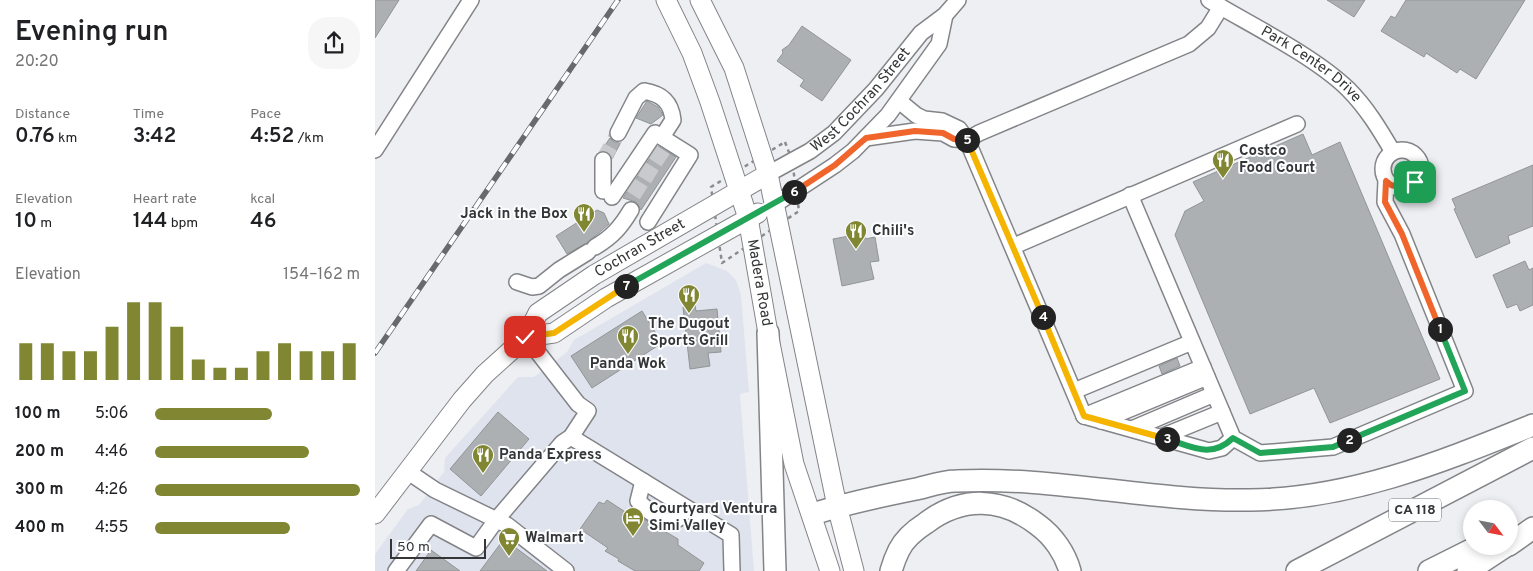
<!DOCTYPE html>
<html lang="en">
<head>
<meta charset="utf-8">
<style>
  body { margin:0; font-family:Overpass,sans-serif; background:#f6f6f6; color:#202124; height:100vh; display:flex; flex-direction:column; font-size:19px; white-space:nowrap }
  * { box-sizing:border-box; margin:0 }
  p { font-size:16px; color:#757577 }
  .icon { flex:none; width:28px; height:28px; fill:none; stroke:currentColor; stroke-width:2; stroke-linecap:round; stroke-linejoin:round }
  .map { position:relative; flex:1; overflow:hidden }
  .drawer { display:flex; flex-direction:column; background:#fff; width:375px }
  .drawer>* { flex:none }
  .needle { width:32px; rotate:122deg }
  .fabs { position:absolute; left:1088px; top:500px; display:grid; gap:10px }
  .fabs a { display:grid; place-items:center; width:55px; height:55px; border-radius:50%; background:#fff; box-shadow:0 2px 8px #0003; font-size:25px }
  .scale { position:absolute; left:15px; bottom:12px; width:96px; box-sizing:border-box; padding-left:5px; border:2px solid #343536; border-top:0; font-size:14px; line-height:18px; white-space:nowrap; color:#343536; -webkit-text-stroke:4px #fcfdff; paint-order:stroke }
  .pin { position:absolute; display:grid; place-items:center; width:42px; height:42px; color:#fff; margin:-21px; border-radius:10px; box-shadow:0 2px 8px #0006 }
  .km { position:absolute; width:25px; height:25px; margin:-12px; border-radius:50%; background:#222; color:#fff; font-size:14px; line-height:25px; text-align:center }
  .round { display:grid; place-items:center; flex:none; width:52px; height:52px; border-radius:20px; background:#f6f6f6 }
  .head { display:flex; align-items:center; justify-content:space-between; height:85px; padding:0 15px }
  h1 { font-size:28px; font-weight:600; line-height:38px }
  .stats { display:grid; grid-template-columns:repeat(3,1fr); gap:8px; height:85px; padding:5px 15px }
  .stats div { display:grid; align-content:center }
  .stats b { font-size:21px; font-weight:600 }
  .stats small { font-size:14px; font-weight:400 }
  .stats p { font-size:14px }
  .chart { height:140px; padding:10px 15px }
  .chart p { display:flex; justify-content:space-between }
  .chart svg { width:100%; height:90px; margin-top:5px; stroke:#808631; stroke-width:6 }
  ul { padding:0 15px; list-style:none; font-size:16px }
  li { display:grid; grid-template-columns:80px 60px 1fr; align-items:center; height:38px }
  li i { height:12px; border-radius:6px; background:#808631 }
  main { display:flex; flex:1; min-height:0 }
  .map>svg:first-child { display:block }
  .built { fill:#dfe3ed }
  .building { fill:#adb0b3; stroke:#919597 }
  .lines { fill:none; stroke-linecap:round; stroke-linejoin:round }
  .minor-tunnel { stroke:#c9cacd; stroke-width:15; stroke-dasharray:15 8; stroke-linecap:butt }
  .minor-casing { stroke:#838488; stroke-width:18 }
  .major-casing { stroke:#838488; stroke-width:21 }
  .highway-casing { stroke:#838488; stroke-width:24 }
  .path { stroke:#8b8c8e; stroke-width:2.5; stroke-dasharray:4 4; stroke-linecap:butt }
  .minor { stroke:#fff; stroke-width:15 }
  .major { stroke:#fff; stroke-width:19 }
  .highway { stroke:#fff; stroke-width:21 }
  .rail-casing { stroke:#68696b; stroke-width:5.5 }
  .rail { stroke:#fcfdff; stroke-width:4; stroke-dasharray:11; stroke-linecap:butt }
  .split-1-casing { stroke:#fff; stroke-width:10 }
  .split-2-casing { stroke:#fff; stroke-width:10 }
  .split-3-casing { stroke:#fff; stroke-width:10 }
  .split-4-casing { stroke:#fff; stroke-width:10 }
  .split-5-casing { stroke:#fff; stroke-width:10 }
  .split-6-casing { stroke:#fff; stroke-width:10 }
  .split-7-casing { stroke:#fff; stroke-width:10 }
  .split-8-casing { stroke:#fff; stroke-width:10 }
  .split-1 { stroke:#f0652b; stroke-width:6 }
  .split-2 { stroke:#22a559; stroke-width:6 }
  .split-3 { stroke:#22a559; stroke-width:6 }
  .split-4 { stroke:#f5b400; stroke-width:6 }
  .split-5 { stroke:#f5b400; stroke-width:6 }
  .split-6 { stroke:#f0652b; stroke-width:6 }
  .split-7 { stroke:#22a559; stroke-width:6 }
  .split-8 { stroke:#f5b400; stroke-width:6 }
  .labels { text-anchor:middle; dominant-baseline:central; stroke-width:4; stroke-linejoin:round; paint-order:stroke }
  .shield { fill:#fcfdff; stroke:#707172; stroke-width:1 }
  .shield-label { font-size:14px; font-weight:bold; fill:#343536 }
  .street-label { font-size:15px; fill:#343536; stroke:#fcfdff }
  .poi-label { font-size:15px; font-weight:bold; fill:#343536; stroke:#fcfdff; text-anchor:start }
</style>
</head>
<body>
<main>
<section class="drawer">
<div class="head"><div><h1>Evening run</h1><p>20:20</p></div><a class="round"><svg class="icon" aria-label="share" viewBox="0 0 24 24"><path d="M12 15V3M7 8l5-5 5 5M5 13v7h14v-7"/></svg></a></div>
<div class="stats">
<div><p>Distance</p><b>0.76<small> km</small></b></div>
<div><p>Time</p><b>3:42</b></div>
<div><p>Pace</p><b>4:52<small> /km</small></b></div>
</div>
<div class="stats">
<div><p>Elevation</p><b>10<small> m</small></b></div>
<div><p>Heart rate</p><b>144<small> bpm</small></b></div>
<div><p>kcal</p><b>46</b></div>
</div>
<div class="chart"><p><span>Elevation</span>154–162 m</p>
<svg viewBox="0 0 160 44" preserveAspectRatio="none"><path d="M5 44V26M15 44V26M25 44V30M35 44V30M45 44V18M55 44V6M65 44V6M75 44V18M85 44V34M95 44V38M105 44V38M115 44V30M125 44V26M135 44V30M145 44V30M155 44V26"/></svg>
</div>
<ul>
<li><b>100 m</b>5:06<i style="width:57%"></i></li>
<li><b>200 m</b>4:46<i style="width:75%"></i></li>
<li><b>300 m</b>4:26<i style="width:100%"></i></li>
<li><b>400 m</b>4:55<i style="width:66%"></i></li>
</ul>
</section>
<div class="map">
<svg width="1158" height="571" viewBox="0 0 1158 571">
  <rect width="100%" height="100%" fill="#eeeff3"/>
  <!-- built -->
  <polygon class="built" points="331,263 352,271 361,280 366,295 374,392 365,394 379,571 0,571 0,554 33,509 44,505 69,472 70,458 143,377 159,377 192,352 199,340"/>
  <!-- building -->
  <g class="building">
    <polygon points="0,0 24,0 0,38"/>
    <polygon points="952,0 990,0 979,17"/>
    <polygon points="1031,0 1150,0 1101,79 1085,69 1082,73 1051,53 1049,57 1006,31 1016,16 1020,18"/>
    <polygon points="427,26 476,60 447,101 425,86 429,80 402,61 408,53 407,50 414,45"/>
    <polygon points="272,101 283,107 288,115 276,124 261,118"/>
    <polygon points="928,134 937,155 965,142 1065,379 955,423 939,388 875,414 800,235 810,211 829,201 818,182"/>
    <polygon points="235,138 239,142 246,142 237,159 233,152 226,151"/>
    <polygon points="283,146 301,157 266,210 261,202 248,198"/>
    <polygon points="1158,165 1158,226 1133,236 1135,243 1101,258 1079,209 1081,208 1077,199"/>
    <polygon points="222,210 229,213 234,224 212,243 192,254 181,236"/>
    <polygon points="490,233 490,239 500,237 504,261 495,262 499,279 467,286 458,239"/>
    <polygon points="1150,261 1154,270 1158,268 1158,305 1145,311 1142,304 1132,308 1118,275"/>
    <polygon points="320,305 321,311 342,309 346,352 333,353 335,366 315,369 308,307"/>
    <polygon points="267,311 287,343 217,388 196,356"/>
    <polygon points="802,358 805,366 787,374 784,366"/>
    <polygon points="123,412 154,439 106,496 75,469"/>
    <polygon points="232,500 258,517 260,514 303,539 303,545 329,563 324,571 260,571 243,561 244,559 230,551 233,548 205,529 224,502 229,504"/>
    <polygon points="129,539 172,571 105,571"/>
    <polygon points="56,550 85,571 41,571"/>
  </g>
  <g class="lines">
    <!-- minor-tunnel -->
    <g class="minor-tunnel">
      <polyline points="278,152 296,164"/>
      <polyline points="228,160 243,133"/>
      <polyline points="267,169 285,180"/>
      <polyline points="256,185 275,197"/>
    </g>
    <!-- minor casing -->
    <g class="minor-casing">
      <g id="minor">
        <path id="s1" d="M 834,0 C 876,25 939,56 973,89 C 992,108 1005,130 1018,152"/>
        <polyline points="524,101 541,115 549,119 567,121 584,129 592,140 709,416"/>
        <path d="M 243,133 L 261,98 L 269,91 C 287,94 296,102 298,120 L 287,137"/>
        <polyline points="491,138 540,131 568,133 579,139 592,140 604,133 814,44 833,28 846,7"/>
        <circle cx="1027" cy="169" r="19"/>
        <polyline points="0,150 96,0"/>
        <polyline points="228,160 228,191"/>
        <path id="s2" d="M 393,174 L 435,151 L 459,133 L 501,89 L 546,33 L 570,15 L 583,0"/>
        <polyline points="755,195 858,438 885,453 958,447 1090,391 1027,234 1010,202 1011,181"/>
        <polyline points="237,197 280,133 315,155 273,222"/>
        <polyline points="399,205 460,165 478,151 513,115 564,44 570,15"/>
        <polyline points="639,246 922,124"/>
        <path d="M 220,247 C 237,237 246,227 256,210"/>
        <polyline points="142,282 157,287 164,286 184,270 213,252"/>
        <polyline points="699,391 817,342"/>
        <polyline points="709,416 834,451 847,448 858,438"/>
        <polyline points="709,416 828,367"/>
        <polyline points="726,421 832,377"/>
        <polyline points="757,429 839,394"/>
        <polyline points="196,437 356,535 357,571"/>
        <polyline points="786,437 847,412"/>
        <polyline points="32,471 60,490 132,525 191,571"/>
        <polyline points="268,481 263,501 275,512 292,522 303,519 312,509"/>
        <polyline points="21,571 56,524 101,548 122,519 187,443 196,437 213,411 203,404 151,337"/>
      </g>
    </g>
    <!-- major casing -->
    <g class="major-casing">
      <g id="major">
        <path id="s3" d="M 291,0 L 317,53 L 335,102 L 373,218 L 393,333 L 419,464 L 455,571"/>
        <polyline points="325,0 359,68 393,174 462,506 479,571"/>
        <polyline points="151,337 179,333 231,298 383,213"/>
        <path id="s4" d="M 0,514 L 87,400 L 110,374 L 151,337 L 163,313 L 219,275 L 393,174"/>
      </g>
    </g>
    <!-- highway casing -->
    <g class="highway-casing">
      <g id="highway">
        <polyline points="393,333 400,571"/>
        <path d="M 438,514 C 472,503 506,496 541,489 C 554,486 568,481 581,481 C 680,476 777,502 875,500 C 976,499 1066,462 1158,425"/>
        <polyline points="1134,545 1158,528"/>
        <path d="M 516,571 C 518,564 521,556 524,550 C 530,538 540,530 551,523 C 587,496 627,497 663,525 C 678,536 690,553 695,571"/>
        <polyline points="922,571 1158,448"/>
        <polyline points="1054,571 1104,546"/>
        <polyline points="1093,571 1131,546"/>
      </g>
    </g>
    <!-- path -->
    <polygon class="path" points="410,142 417,160 424,211 347,263 336,187"/>
    <!-- minor -->
    <use href="#minor" class="minor"/>
    <!-- major -->
    <use href="#major" class="major"/>
    <!-- highway -->
    <use href="#highway" class="highway"/>
    <!-- rail casing -->
    <g class="rail-casing">
      <polyline id="rail" points="0,353 243,0"/>
    </g>
    <!-- rail -->
    <use href="#rail" class="rail"/>
  </g>
  <g class="lines">
    <!-- split-1 casing -->
    <g class="split-1-casing">
      <polyline id="split-1" points="1040,182 1029,188 1016,185 1011,181 1010,202 1027,234 1065,329"/>
    </g>
    <!-- split-2 casing -->
    <g class="split-2-casing">
      <polyline id="split-2" points="974,440 1090,391 1065,329"/>
    </g>
    <!-- split-3 casing -->
    <g class="split-3-casing">
      <path id="split-3" d="M 792,439 C 818,447 836,459 858,438 L 885,453 L 958,447 L 974,440"/>
    </g>
    <!-- split-4 casing -->
    <g class="split-4-casing">
      <polyline id="split-4" points="668,317 709,416 792,439"/>
    </g>
    <!-- split-5 casing -->
    <g class="split-5-casing">
      <polyline id="split-5" points="592,140 668,317"/>
    </g>
    <!-- split-6 casing -->
    <g class="split-6-casing">
      <polyline id="split-6" points="419,192 460,165 491,138 540,131 568,133 579,139 592,140"/>
    </g>
    <!-- split-7 casing -->
    <g class="split-7-casing">
      <polyline id="split-7" points="251,286 419,192"/>
    </g>
    <!-- split-8 casing -->
    <g class="split-8-casing">
      <polyline id="split-8" points="150,337 179,333 251,286"/>
    </g>
    <!-- split-1 -->
    <use href="#split-1" class="split-1"/>
    <!-- split-2 -->
    <use href="#split-2" class="split-2"/>
    <!-- split-3 -->
    <use href="#split-3" class="split-3"/>
    <!-- split-4 -->
    <use href="#split-4" class="split-4"/>
    <!-- split-5 -->
    <use href="#split-5" class="split-5"/>
    <!-- split-6 -->
    <use href="#split-6" class="split-6"/>
    <!-- split-7 -->
    <use href="#split-7" class="split-7"/>
    <!-- split-8 -->
    <use href="#split-8" class="split-8"/>
  </g>
  <!-- icons -->
  <defs>
    <g id="restaurant-pin" transform="scale(1.125)"><path d="M0 17L-7.5 6A9.5 9.5 0 1 1 7.5 6Z" fill="#808631" stroke="#fcfdff"/><path d="M-5-6h1v4h1v-4h1v4h1v-4h1v5L-1.5 .5V6h-2V.5L-5-1ZM5-6V6H3V1.5H1.5Q1.5-4 5-6Z" fill="#fff"/></g>
    <g id="hotel-pin" transform="scale(1.125)"><path d="M0 17L-7.5 6A9.5 9.5 0 1 1 7.5 6Z" fill="#808631" stroke="#fcfdff"/><path d="M-6-4.5h1.5V1H6V5H4.5V3h-9V5H-6ZM-4 0a1.8 1.8 0 1 1 3.6 0ZM.5 0V-2.5h3Q6-2.5 6 0Z" fill="#fff"/></g>
    <g id="supermarket-pin" transform="scale(1.125)"><path d="M0 17L-7.5 6A9.5 9.5 0 1 1 7.5 6Z" fill="#808631" stroke="#fcfdff"/><path d="M-6-5.5h2.5l.6 2H6L4.5 2H-2.5L-4.4-4H-6ZM-1.5 3.2a1.3 1.3 0 1 0 .1 0ZM3 3.2a1.3 1.3 0 1 0 .1 0Z" fill="#fff"/></g>
  </defs>
  <g fill-rule="evenodd">
    <use href="#restaurant-pin" x="848" y="160"/>
    <use href="#restaurant-pin" x="209" y="214"/>
    <use href="#restaurant-pin" x="481" y="231"/>
    <use href="#restaurant-pin" x="314" y="295"/>
    <use href="#restaurant-pin" x="253" y="336"/>
    <use href="#restaurant-pin" x="108" y="455"/>
    <use href="#hotel-pin" x="258" y="518"/>
    <use href="#supermarket-pin" x="134" y="538"/>
  </g>
  <g class="labels">
    <!-- shield labels -->
    <rect class="shield" x="1014" y="498.5" width="52" height="23" rx="4"/>
    <g class="shield-label">
      <text x="1040" y="510">CA 118</text>
    </g>
    <!-- street labels -->
    <g class="street-label">
      <text stroke="none"><textPath href="#s1" startOffset="121">Park Center Drive</textPath></text>
      <text stroke="none"><textPath href="#s2" startOffset="120">West Cochran Street</textPath></text>
      <text stroke="none"><textPath href="#s4" startOffset="381">Cochran Street</textPath></text>
      <text stroke="none"><textPath href="#s3" startOffset="299">Madera Road</textPath></text>
    </g>
    <!-- poi labels -->
    <g class="poi-label">
      <text x="864" y="151">Costco<tspan x="864" dy="17">Food Court</tspan></text>
      <text x="193" y="214" text-anchor="end">Jack in the Box</text>
      <text x="497" y="231">Chili's</text>
      <text x="314" y="324" text-anchor="middle">The Dugout<tspan x="314" dy="17">Sports Grill</tspan></text>
      <text x="253" y="364" text-anchor="middle">Panda Wok</text>
      <text x="124" y="455">Panda Express</text>
      <text x="274" y="509">Courtyard Ventura<tspan x="274" dy="17">Simi Valley</tspan></text>
      <text x="150" y="538">Walmart</text>
    </g>
  </g>
</svg>
<div class="fabs">
<a><svg class="needle" viewBox="-14 -14 28 28"><path d="M0-13l5 13h-10z" fill="#e53935"/><path d="M0 13l5-13h-10z" fill="#757577"/></svg></a>
</div>
<div class="scale">50 m</div>
<div class="pin" style="left:1040px;top:182px;background:#1e9e55"><svg class="icon" aria-label="arrive" viewBox="0 0 24 24"><path d="M6 21V4h12l-3 4 3 4H6"/></svg></div>
<div class="pin" style="left:150px;top:337px;background:#d93025"><svg class="icon" aria-label="check" viewBox="0 0 24 24"><path d="M5 12l5 5 9-10"/></svg></div>
<b class="km" style="left:1065px;top:329px">1</b>
<b class="km" style="left:974px;top:440px">2</b>
<b class="km" style="left:792px;top:439px">3</b>
<b class="km" style="left:668px;top:317px">4</b>
<b class="km" style="left:592px;top:140px">5</b>
<b class="km" style="left:419px;top:192px">6</b>
<b class="km" style="left:251px;top:286px">7</b>
</div>
</main>
</body>
</html>
